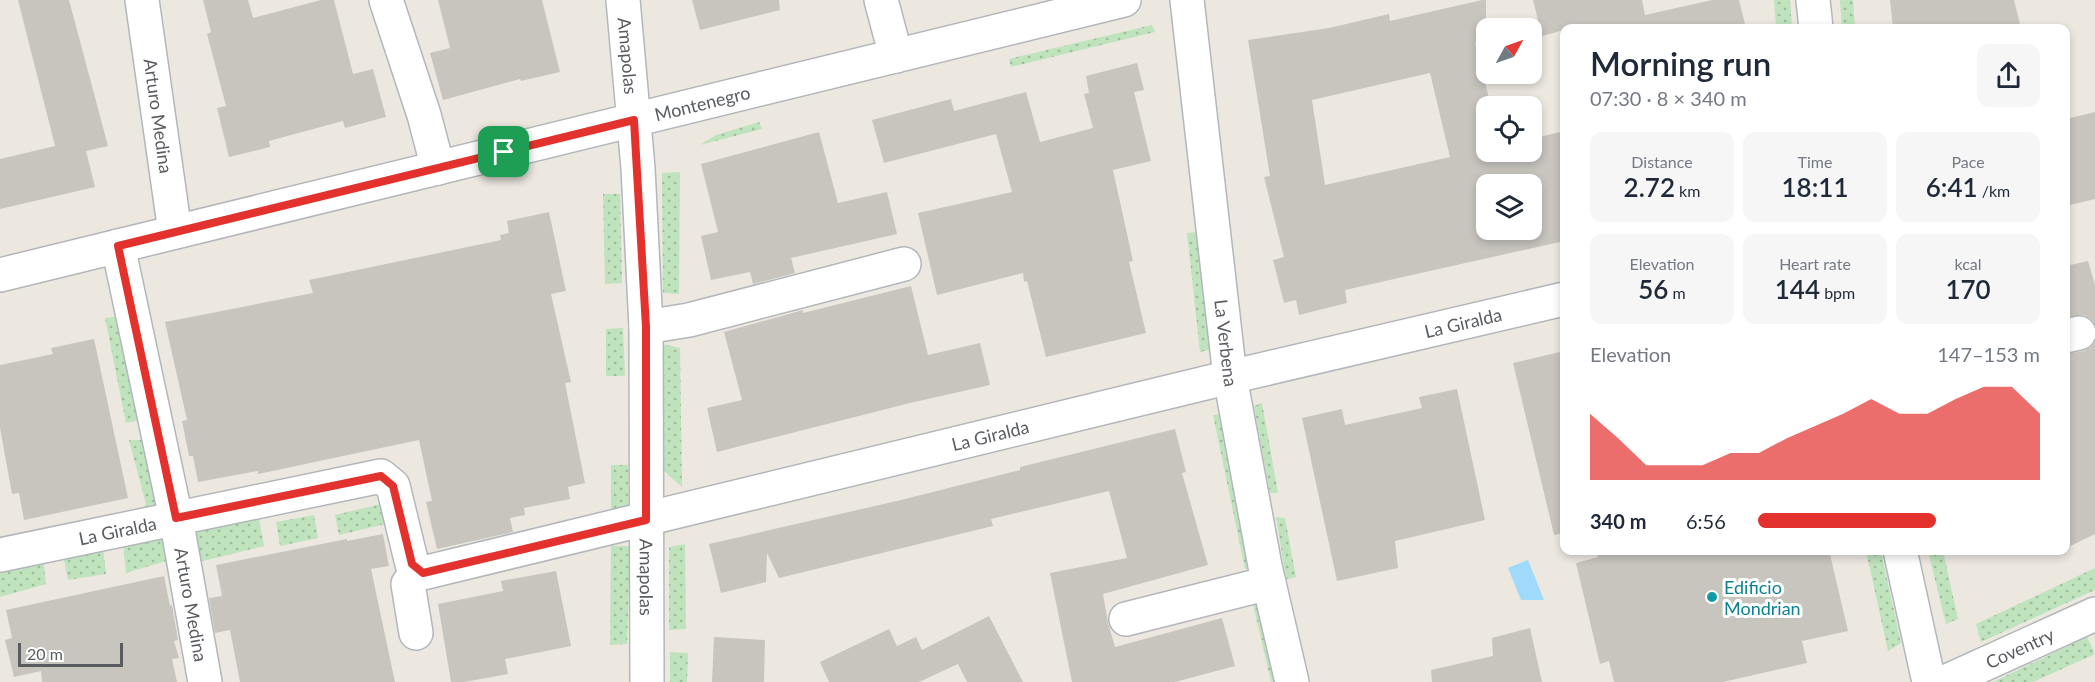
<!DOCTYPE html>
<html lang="en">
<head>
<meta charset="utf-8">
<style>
  body { margin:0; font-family:Lato,sans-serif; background:#f6f6f7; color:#1f2937; height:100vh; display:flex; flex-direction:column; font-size:22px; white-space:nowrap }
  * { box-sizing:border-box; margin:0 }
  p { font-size:20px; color:#747a83 }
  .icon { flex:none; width:33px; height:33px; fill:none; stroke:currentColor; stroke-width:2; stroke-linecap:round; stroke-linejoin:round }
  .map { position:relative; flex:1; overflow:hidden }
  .side { position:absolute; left:1560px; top:24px; width:510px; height:531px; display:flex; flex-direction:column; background:#fff; border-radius:12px; box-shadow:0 3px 9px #0003 }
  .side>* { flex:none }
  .needle { width:39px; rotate:50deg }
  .fabs { position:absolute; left:1476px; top:18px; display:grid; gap:12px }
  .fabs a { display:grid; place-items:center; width:66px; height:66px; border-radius:12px; background:#fff; box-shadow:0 3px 9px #0003; font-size:30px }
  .scale { position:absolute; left:18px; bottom:15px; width:105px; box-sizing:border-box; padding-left:6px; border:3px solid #595d61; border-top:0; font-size:16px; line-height:21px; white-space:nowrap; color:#595d61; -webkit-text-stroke:4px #fff; paint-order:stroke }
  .pin { position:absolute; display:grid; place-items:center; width:51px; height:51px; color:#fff; margin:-26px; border-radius:12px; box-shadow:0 3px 9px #0006 }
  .round { display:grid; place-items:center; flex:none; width:63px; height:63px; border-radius:12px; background:#f6f6f7 }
  .summary { display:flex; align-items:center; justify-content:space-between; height:102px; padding:0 30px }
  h1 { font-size:33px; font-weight:600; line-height:45px }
  .metrics { display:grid; grid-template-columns:repeat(3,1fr); gap:9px; height:102px; padding:6px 30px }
  .metrics div { display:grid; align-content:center; border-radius:12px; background:#f6f6f7; text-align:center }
  .metrics b { font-size:26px; font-weight:600 }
  .metrics small { font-size:16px; font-weight:400 }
  .metrics p { font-size:16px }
  .chart { height:168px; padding:12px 30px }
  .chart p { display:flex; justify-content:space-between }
  .chart svg { width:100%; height:108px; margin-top:6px; fill:#e3322e; opacity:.7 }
  ul { padding:0 30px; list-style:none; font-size:20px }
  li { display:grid; grid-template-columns:96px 72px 1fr; align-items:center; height:45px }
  li i { height:15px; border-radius:8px; background:#e3322e }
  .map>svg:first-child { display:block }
  .green { fill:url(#green-dots) }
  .water { fill:#9fd9fc }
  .building { fill:#c8c5bf; fill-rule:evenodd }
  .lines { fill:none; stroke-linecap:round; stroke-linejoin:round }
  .minor-casing { stroke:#b3b7bb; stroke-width:36 }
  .tertiary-casing { stroke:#b3b7bb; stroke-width:36 }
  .minor { stroke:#fff; stroke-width:33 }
  .tertiary { stroke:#fff; stroke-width:33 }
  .route-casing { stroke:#fff; stroke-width:12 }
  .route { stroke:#e3322e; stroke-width:8 }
  .culture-dot { fill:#0f9aa8; stroke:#fff; stroke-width:2 }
  .labels { text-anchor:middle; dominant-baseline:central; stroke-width:6; stroke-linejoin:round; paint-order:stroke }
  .street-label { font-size:18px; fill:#595d61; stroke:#fff }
  .culture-label { font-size:18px; fill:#0d838f; stroke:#fff; text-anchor:start }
</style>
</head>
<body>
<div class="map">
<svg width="2095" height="682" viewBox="0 0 2095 682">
  <defs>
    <pattern id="green-dots" width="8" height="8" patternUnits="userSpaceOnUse" patternTransform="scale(1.5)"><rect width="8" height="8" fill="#bfe3bd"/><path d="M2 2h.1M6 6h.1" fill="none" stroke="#9ebb9d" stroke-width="1.8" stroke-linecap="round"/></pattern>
  </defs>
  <rect width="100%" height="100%" fill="#ece8e0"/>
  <!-- green -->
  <g class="green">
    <polygon points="1774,0 1790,0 1792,28 1776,28"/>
    <polygon points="1840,0 1853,0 1855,28 1842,28"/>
    <polygon points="1152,25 1155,32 1011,67 1009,59"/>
    <polygon points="759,122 762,129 700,145 716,135"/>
    <polygon points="680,172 679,294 663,293 662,173"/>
    <polygon points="603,194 620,194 622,283 605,284"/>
    <polygon points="1197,232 1209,350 1200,352 1187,233"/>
    <polygon points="120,316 141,420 126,423 105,318"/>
    <polygon points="623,328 625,376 606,376 606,329"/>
    <polygon points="662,344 680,348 682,487 664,471"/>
    <polygon points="1262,403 1278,493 1270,493 1254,406"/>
    <polygon points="1221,414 1252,567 1245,569 1213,415"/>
    <polygon points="129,440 146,440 157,506 140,512 146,504"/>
    <rect x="611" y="465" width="17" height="48"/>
    <polygon points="381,504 385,524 339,535 335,515"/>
    <polygon points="258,514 264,546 195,563 189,535 200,524"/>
    <polygon points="314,515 318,538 280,546 276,522"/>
    <polygon points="1276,517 1285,518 1296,577 1286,579"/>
    <polygon points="162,534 169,566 166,561 126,573 123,543"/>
    <polygon points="685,544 686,629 669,630 669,547"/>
    <polygon points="611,546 630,546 627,644 610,645"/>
    <polygon points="103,548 106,574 68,580 63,555"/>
    <polygon points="1866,551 1881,551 1901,643 1888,651"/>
    <polygon points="1928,551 1943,551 1958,619 1946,624"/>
    <polygon points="43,557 46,584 0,597 0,567"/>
    <polygon points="2095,568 2095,590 1981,642 1976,624"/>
    <polygon points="1260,603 1278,682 1271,682 1253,604"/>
    <polygon points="2087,637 2095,654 2033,682 1993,682"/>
    <polygon points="670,652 688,653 687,682 670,682"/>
  </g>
  <!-- water -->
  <polygon class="water" points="1528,560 1544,600 1521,600 1508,568"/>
  <!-- building -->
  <g class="building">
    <polygon points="18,0 69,0 108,146 86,151 95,187 0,209 0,159 55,146"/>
    <polygon points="203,0 248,0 253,18 321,0 334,0 353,74 373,69 386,117 345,128 343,121 269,141 270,147 229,157 217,108 226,106 207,34 211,32"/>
    <polygon points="438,0 542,0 560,72 521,81 520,79 443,100 430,53 450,48"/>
    <polygon points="692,0 779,0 780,10 700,30"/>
    <path d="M 1482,0 L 1486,0 L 1486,40 L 1475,43 L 1491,106 L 1486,106 L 1486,152 L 1532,152 L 1532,139 L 1564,131 L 1564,241 L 1345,290 L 1347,303 L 1299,315 L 1296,300 L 1284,303 L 1273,260 L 1284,257 L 1264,177 L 1270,176 L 1248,40 L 1329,28 L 1389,14 L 1390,21 ZM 1430,73 L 1450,157 L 1325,185 L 1312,100 ZM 1486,184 L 1532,184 L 1532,230 L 1486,230 Z"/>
    <polygon points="1533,0 1642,0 1645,15 1712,0 1739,0 1746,28 1564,28 1564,30 1542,36"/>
    <polygon points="1890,0 2014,0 2021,28 1893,28"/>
    <polygon points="1137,63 1144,90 1134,92 1151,161 1113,170 1133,261 1129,262 1146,333 1046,357 1027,281 1024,282 1023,273 937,295 918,213 1012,192 996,134 884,163 872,120 951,99 954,111 1026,92 1040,142 1093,128 1084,94 1089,93 1086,76"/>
    <polygon points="2095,112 2095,199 2066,206 2066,119"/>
    <polygon points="819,132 838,203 887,192 897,234 791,258 795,273 753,284 750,272 711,280 701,236 718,232 701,164"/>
    <polygon points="549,212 566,291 551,294 571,382 565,383 585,483 568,487 570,499 524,508 525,515 510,518 513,532 437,549 426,502 432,501 419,440 258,474 258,471 198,482 193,456 189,456 182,421 187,420 165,322 313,293 309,280 501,240 500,235 509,233 507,221"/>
    <polygon points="2088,261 2095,285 2095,324 2092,320 2084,315 2066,317 2066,266"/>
    <polygon points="911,286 928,355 980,343 990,385 910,403 717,452 707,408 742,400 724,332 803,310 803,313"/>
    <polygon points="94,339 128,498 24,520 19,493 12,494 0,428 0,365 53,354 51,348"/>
    <polygon points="2095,342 2095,534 2066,548 2066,354 2084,351 2091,347"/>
    <polygon points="1564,351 1564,533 1554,535 1513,363"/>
    <polygon points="1457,389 1485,520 1395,541 1398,568 1337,581 1302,418 1342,409 1345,425 1422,408 1419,397"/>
    <polygon points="1175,429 1186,472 1182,473 1208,565 1103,594 1108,623 1115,647 1222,618 1235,666 1175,682 1072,682 1050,573 1127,558 1109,491 991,519 993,526 779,578 767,553 766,582 721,593 709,544 901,500 1020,470 1020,467"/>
    <polygon points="383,534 389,566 371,569 395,682 240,682 230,630 215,633 209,598 222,596 216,565 347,539 347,541"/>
    <polygon points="1596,550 1829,550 1848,631 1802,641 1807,663 1723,682 1614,682 1609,661 1600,664 1576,563 1598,557"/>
    <polygon points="556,571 571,646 505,659 508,674 464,682 451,682 438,604 503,591 501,581"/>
    <polygon points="164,576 170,606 172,605 178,640 174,641 179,658 172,659 177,682 42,682 41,671 14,677 5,640 12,638 6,610"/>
    <polygon points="989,616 1023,682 967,682 958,664 919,682 829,682 820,662 889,629 897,646 916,637 922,650"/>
    <polygon points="1530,628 1542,682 1432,682 1431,670 1493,656 1492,638"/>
    <polygon points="714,637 765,640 764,682 712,682"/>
  </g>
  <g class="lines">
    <!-- minor casing -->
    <g class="minor-casing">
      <g id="minor">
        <path id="s1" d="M 142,0 L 175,232"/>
        <polyline points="386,0 424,115 438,168"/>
        <polyline points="881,0 896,56"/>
        <path id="s2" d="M 1187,0 L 1230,377 L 1265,566 L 1292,682"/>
        <path id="s3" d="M 118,246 L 176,518 L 205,682"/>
        <polyline points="646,327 689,320 904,264"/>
        <polyline points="2066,336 2079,333"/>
        <path id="s4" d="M 0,555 L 381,476 L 393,486 L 412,564 L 423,573 L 1230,377 L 1564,299"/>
        <polyline points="1126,619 1269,583"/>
        <polyline points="416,633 408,584 418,570"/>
      </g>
    </g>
    <!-- tertiary casing -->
    <g class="tertiary-casing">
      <g id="tertiary">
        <path id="s5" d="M 623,0 L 638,168 L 646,327 L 647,682"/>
        <polyline points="1813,0 1816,28"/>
        <path id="s6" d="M 0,275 L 1124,0"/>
        <polyline points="1900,550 1929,682"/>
        <path id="s7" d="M 1945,682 L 2095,614"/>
      </g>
    </g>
    <!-- minor -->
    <use href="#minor" class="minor"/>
    <!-- tertiary -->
    <use href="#tertiary" class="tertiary"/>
  </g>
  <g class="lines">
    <!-- route casing -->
    <g class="route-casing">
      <polygon id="route" points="634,120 646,327 646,520 423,573 412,564 393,486 381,476 176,518 118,246"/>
    </g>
    <!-- route -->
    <use href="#route" class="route"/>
  </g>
  <!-- markers -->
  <circle class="culture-dot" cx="1712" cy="597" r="6"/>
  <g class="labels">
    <!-- street labels -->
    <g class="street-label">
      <text stroke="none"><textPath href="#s5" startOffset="56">Amapolas</textPath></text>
      <text stroke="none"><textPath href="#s6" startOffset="723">Montenegro</textPath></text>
      <text stroke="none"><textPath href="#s1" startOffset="117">Arturo Medina</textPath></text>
      <text stroke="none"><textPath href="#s4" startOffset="1569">La Giralda</textPath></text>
      <text stroke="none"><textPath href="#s2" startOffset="345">La Verbena</textPath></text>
      <text stroke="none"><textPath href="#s4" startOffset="1083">La Giralda</textPath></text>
      <text stroke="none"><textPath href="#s4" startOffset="120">La Giralda</textPath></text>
      <text stroke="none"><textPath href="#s5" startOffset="578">Amapolas</textPath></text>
      <text stroke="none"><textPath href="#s3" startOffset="366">Arturo Medina</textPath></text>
      <text stroke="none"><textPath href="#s7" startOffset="82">Coventry</textPath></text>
    </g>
    <!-- culture labels -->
    <g class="culture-label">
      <text x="1724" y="587">Edificio<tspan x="1724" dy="21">Mondrian</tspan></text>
    </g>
  </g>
</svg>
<div class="fabs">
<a><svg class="needle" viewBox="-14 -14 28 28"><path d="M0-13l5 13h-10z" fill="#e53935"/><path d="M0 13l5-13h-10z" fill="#747a83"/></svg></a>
<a><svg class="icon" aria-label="locate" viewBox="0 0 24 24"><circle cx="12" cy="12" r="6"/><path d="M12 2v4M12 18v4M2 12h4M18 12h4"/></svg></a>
<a><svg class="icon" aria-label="layers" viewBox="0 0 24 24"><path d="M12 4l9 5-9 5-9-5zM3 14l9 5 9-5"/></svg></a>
</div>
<div class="scale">20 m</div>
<div class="pin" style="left:504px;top:152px;background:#1e9e55"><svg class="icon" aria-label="arrive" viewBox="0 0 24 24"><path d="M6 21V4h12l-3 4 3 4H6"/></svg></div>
<section class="side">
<div class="summary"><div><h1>Morning run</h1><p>07:30 · 8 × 340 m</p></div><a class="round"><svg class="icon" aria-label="share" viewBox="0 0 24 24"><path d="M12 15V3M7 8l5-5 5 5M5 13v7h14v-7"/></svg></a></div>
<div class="metrics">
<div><p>Distance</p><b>2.72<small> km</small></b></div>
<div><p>Time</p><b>18:11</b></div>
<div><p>Pace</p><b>6:41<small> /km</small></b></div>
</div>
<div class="metrics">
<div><p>Elevation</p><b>56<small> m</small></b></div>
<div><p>Heart rate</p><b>144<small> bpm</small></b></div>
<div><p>kcal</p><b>170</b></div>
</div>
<div class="chart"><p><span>Elevation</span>147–153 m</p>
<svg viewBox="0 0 160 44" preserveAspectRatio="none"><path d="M0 44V17L10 27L20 38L30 38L40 38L50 33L60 33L70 27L80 22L90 17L100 11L110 17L120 17L130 11L140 6L150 6L160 17V44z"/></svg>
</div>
<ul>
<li><b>340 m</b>6:56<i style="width:63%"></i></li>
</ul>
</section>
</div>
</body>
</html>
